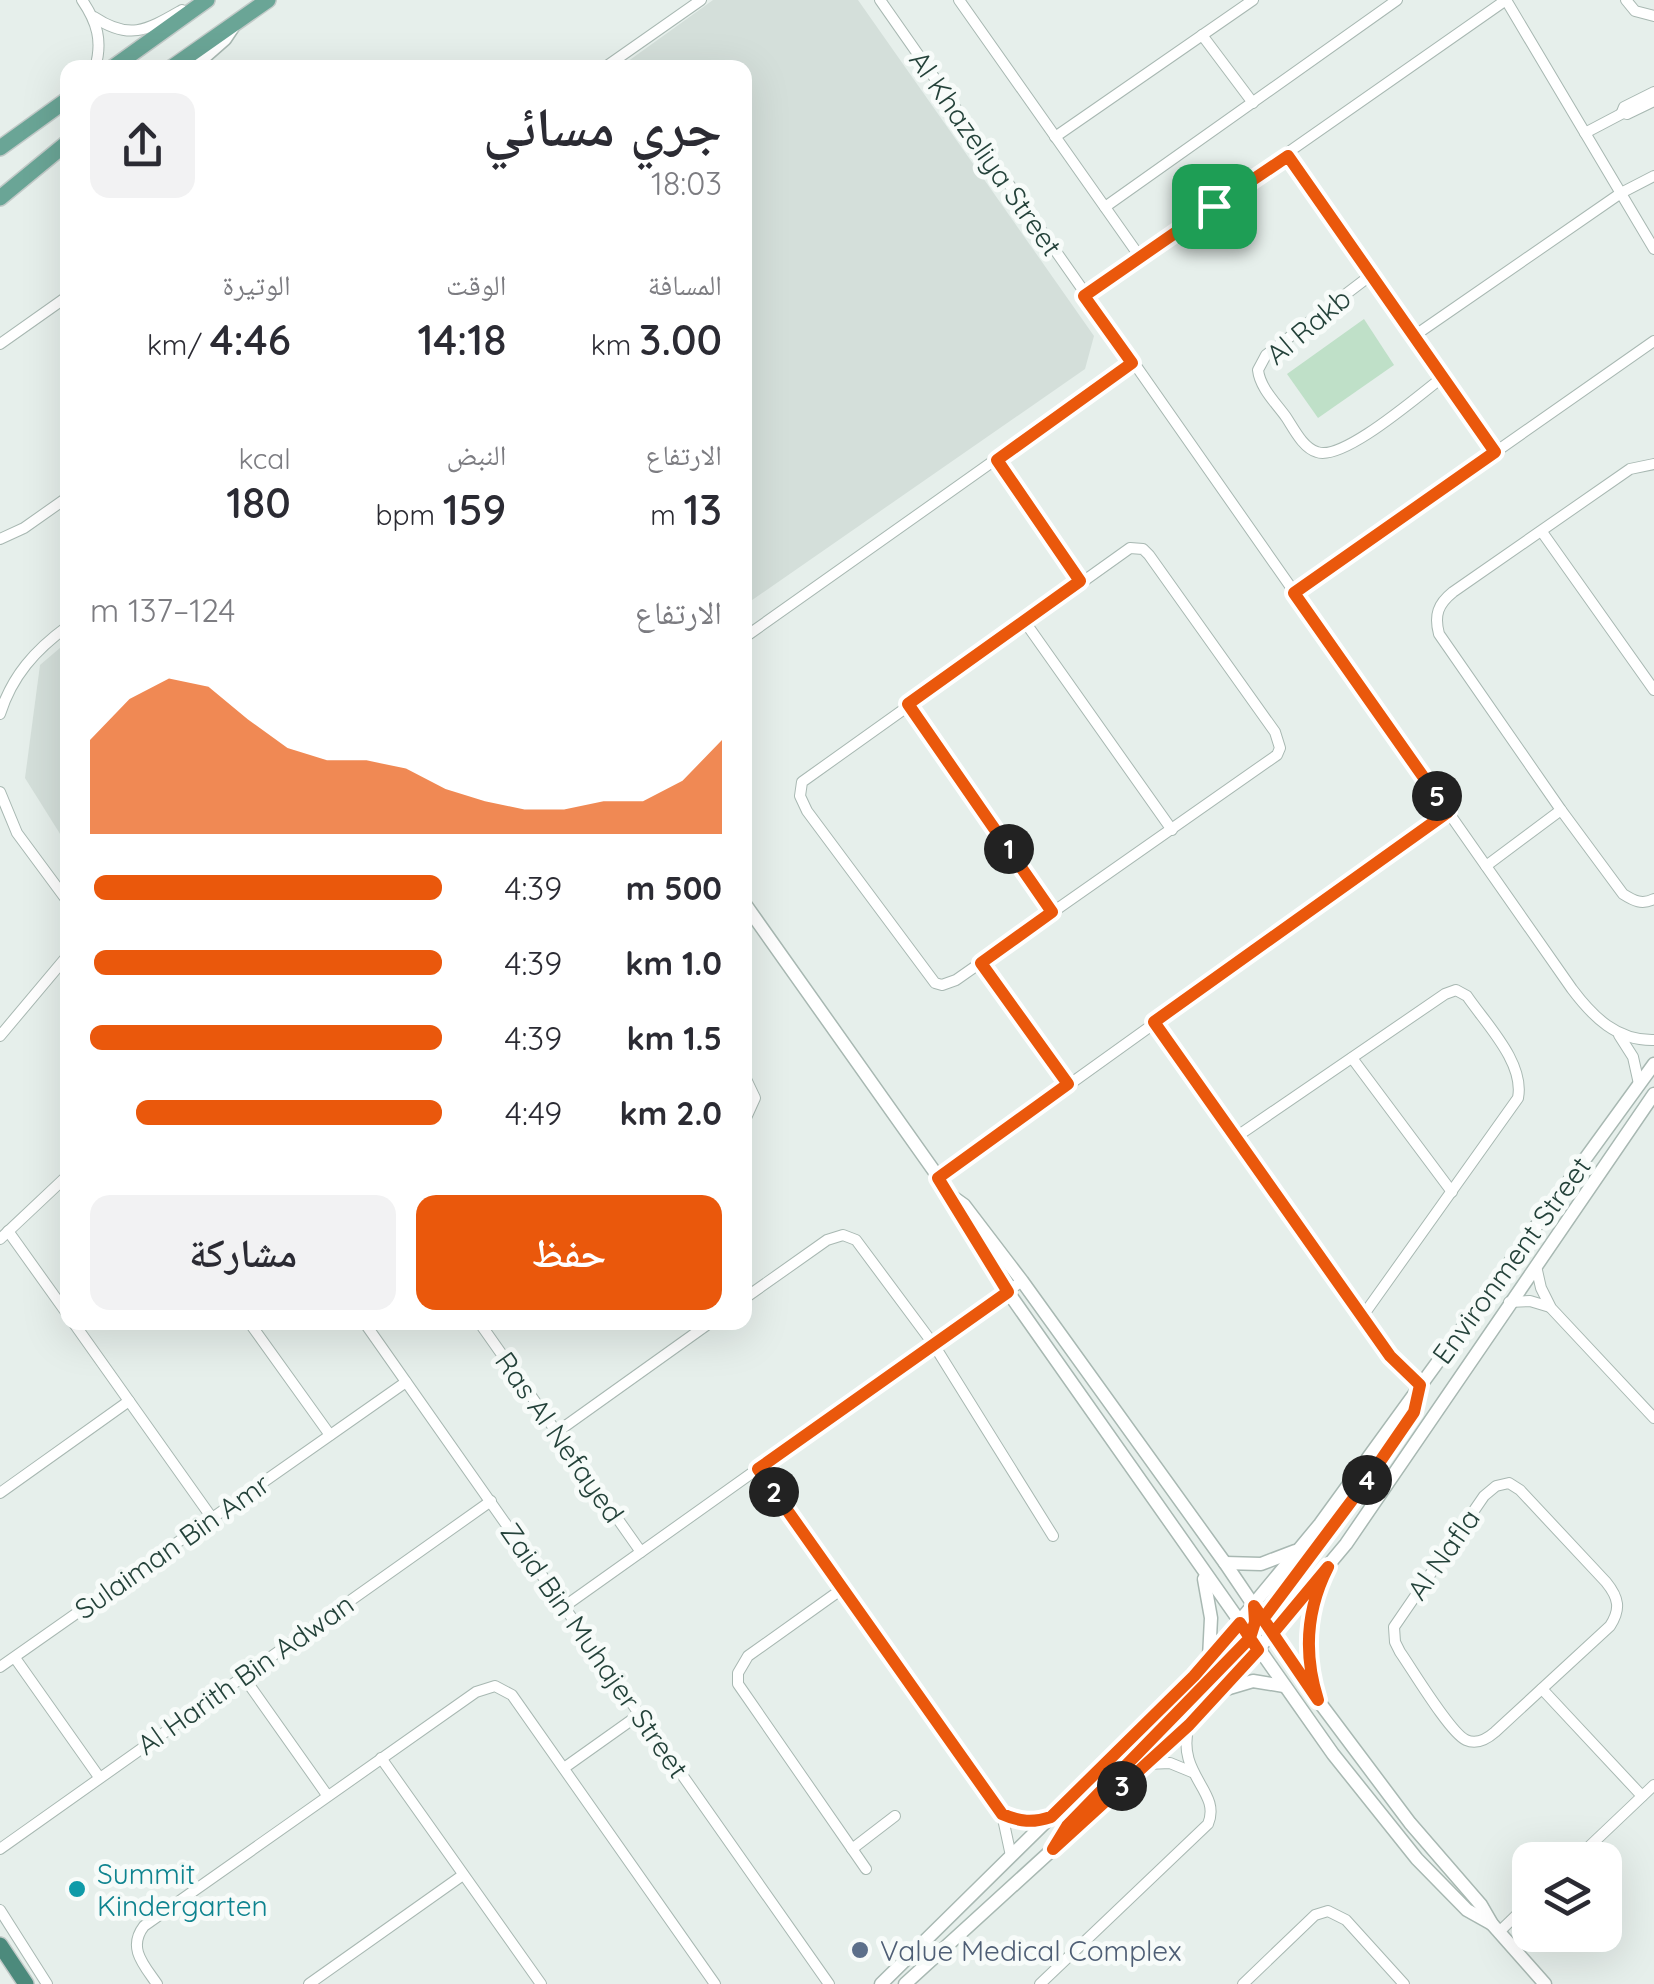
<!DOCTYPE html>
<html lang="ar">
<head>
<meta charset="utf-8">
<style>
  body { margin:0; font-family:Quicksand,"Noto Naskh Arabic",sans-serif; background:#f2f2f3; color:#2b2b33; direction:rtl; height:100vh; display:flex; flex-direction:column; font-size:38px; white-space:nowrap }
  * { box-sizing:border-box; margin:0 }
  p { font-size:32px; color:#7c7c81 }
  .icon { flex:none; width:55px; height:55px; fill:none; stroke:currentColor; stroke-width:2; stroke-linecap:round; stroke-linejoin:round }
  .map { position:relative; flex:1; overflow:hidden; direction:ltr }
  .side { position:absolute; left:60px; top:60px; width:692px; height:1270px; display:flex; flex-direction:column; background:#fff; border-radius:20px; box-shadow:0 10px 40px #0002; direction:rtl }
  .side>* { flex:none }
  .tools { position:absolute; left:1512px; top:1842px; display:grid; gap:20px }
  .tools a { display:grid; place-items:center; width:110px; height:110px; border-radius:20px; background:#fff; box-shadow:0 10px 40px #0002; font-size:50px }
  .pin { position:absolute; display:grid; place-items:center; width:85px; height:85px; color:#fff; margin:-42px; border-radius:20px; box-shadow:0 5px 15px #0006 }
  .km { position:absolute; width:50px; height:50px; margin:-25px; border-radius:50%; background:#222; color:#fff; font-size:28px; line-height:50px; text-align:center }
  .round { display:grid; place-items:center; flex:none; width:105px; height:105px; border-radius:20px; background:#f2f2f3 }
  .overview { display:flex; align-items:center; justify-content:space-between; height:170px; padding:0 30px }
  h1 { font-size:55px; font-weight:600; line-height:75px }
  .metrics { display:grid; grid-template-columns:repeat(3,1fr); gap:15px; height:170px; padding:10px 30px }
  .metrics div { display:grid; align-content:center }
  .metrics b { font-size:42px; font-weight:600 }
  .metrics small { font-size:28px; font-weight:400 }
  .metrics p { font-size:28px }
  .chart { height:280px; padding:20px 30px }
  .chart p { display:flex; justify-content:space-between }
  .chart svg { width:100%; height:180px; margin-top:10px; fill:#ea580c; opacity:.7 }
  .button { display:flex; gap:20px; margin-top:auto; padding:20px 30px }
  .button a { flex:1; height:115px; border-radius:20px; background:#ea580c; color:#fff; font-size:40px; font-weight:600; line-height:115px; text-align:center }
  .button a+a { background:#f2f2f3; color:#2b2b33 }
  ul { padding:0 30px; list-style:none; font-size:32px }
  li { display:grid; grid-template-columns:160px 120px 1fr; align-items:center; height:75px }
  li i { height:25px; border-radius:12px; background:#ea580c }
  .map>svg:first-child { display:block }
  .built { fill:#d4dfda }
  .green { fill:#bfe0c8 }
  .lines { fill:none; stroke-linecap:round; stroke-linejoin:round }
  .minor-casing { stroke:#a8b8b2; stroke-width:12 }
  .tertiary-casing { stroke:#a8b8b2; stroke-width:15 }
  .primary-casing { stroke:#c2cac8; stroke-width:18 }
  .trunk-casing { stroke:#c2cac8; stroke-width:18 }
  .minor { stroke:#fff; stroke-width:10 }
  .tertiary { stroke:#fff; stroke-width:12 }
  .primary { stroke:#6aa596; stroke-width:15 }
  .trunk { stroke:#4c8a7c; stroke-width:15 }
  .route-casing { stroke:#fff; stroke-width:20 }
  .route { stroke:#ea580c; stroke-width:12 }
  .culture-dot { fill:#0f9aa8; stroke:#f7fbf9; stroke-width:4 }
  .service-dot { fill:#5c6f8a; stroke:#f7fbf9; stroke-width:4 }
  .labels { text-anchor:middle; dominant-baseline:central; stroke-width:10; stroke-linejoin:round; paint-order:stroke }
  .street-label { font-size:28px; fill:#24423a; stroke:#f7fbf9 }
  .culture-label { font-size:28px; fill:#0d838f; stroke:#f7fbf9; text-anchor:start }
  .service-label { font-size:28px; fill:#4e5e75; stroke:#f7fbf9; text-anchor:start }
</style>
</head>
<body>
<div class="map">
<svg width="1654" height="1984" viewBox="0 0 1654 1984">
  <rect width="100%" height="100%" fill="#e6efeb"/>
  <!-- built -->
  <g class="built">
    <polygon points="713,0 858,0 1094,336 1085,369 745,605 745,68 620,67"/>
    <polygon points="67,642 67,845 25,778 40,665"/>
  </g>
  <!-- green -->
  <polygon class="green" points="1364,319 1394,365 1318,418 1287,374"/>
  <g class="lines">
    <!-- minor casing -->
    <g class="minor-casing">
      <g id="minor">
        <path d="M 82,0 C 97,22 103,41 95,68"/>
        <path d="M 880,0 L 1572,989 C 1593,1017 1617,1041 1654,1040"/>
        <polyline points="959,0 1140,257"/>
        <polyline points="1506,0 1654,249"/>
        <polyline points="1626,0 1635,11 1654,16"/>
        <path d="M 94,17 C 130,41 147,30 182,10"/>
        <polyline points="1202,35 1253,103"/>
        <polyline points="604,68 701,0"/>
        <polyline points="1654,92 1624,107 1622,112 1627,114 1654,101"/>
        <polyline points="1585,133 1623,113"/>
        <polyline points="1055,137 1253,0"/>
        <polyline points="1288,156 1495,451"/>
        <polyline points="1105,207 1397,0"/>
        <path d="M 1371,275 L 1266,355 L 1258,370 C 1260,388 1276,403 1286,417 C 1294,429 1303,448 1317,452 C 1343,462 1420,394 1443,377"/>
        <polyline points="1084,295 1506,0"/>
        <polyline points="1414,336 1621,193 1654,176"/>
        <polyline points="0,344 68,296"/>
        <polyline points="997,460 1081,581"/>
        <path d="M 1654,464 L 1630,469 L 1453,592 C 1438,604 1434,615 1439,634 L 1561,810 L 1623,894 C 1634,901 1642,905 1654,899"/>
        <polyline points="1542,532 1654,690"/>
        <polyline points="0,539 24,528 68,497"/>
        <polygon points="1130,548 1143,549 1149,555 1275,732 1280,748 1277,755 956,980 942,985 935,983 807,811 800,796 802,782"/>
        <polyline points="1294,593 1654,341"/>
        <polyline points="1025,622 1172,830"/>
        <polyline points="745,637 1132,363"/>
        <polyline points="908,704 1052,913"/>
        <path d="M 0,714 C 12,676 35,650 68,626"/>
        <polyline points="0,792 17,833 68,902"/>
        <polyline points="1486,866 1561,810"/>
        <polyline points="981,963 1068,1084"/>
        <polyline points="1154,1022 1390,1356 1419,1385"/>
        <polyline points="1619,1035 1633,1057 1639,1084"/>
        <polyline points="0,1036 68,955"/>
        <polyline points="1352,1058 1452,1192"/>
        <polyline points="745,1077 755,1098 745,1120"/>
        <path d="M 1236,1137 L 1445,994 L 1456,990 L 1467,996 C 1486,1024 1525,1063 1518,1098 L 1362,1317"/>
        <polyline points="939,1178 1449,812"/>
        <polyline points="8,1231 68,1315"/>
        <polyline points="0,1239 68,1175"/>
        <polyline points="1536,1266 1541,1288 1551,1308 1654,1418"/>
        <polyline points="745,1298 827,1240 843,1235 856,1240 934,1345 1053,1536"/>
        <polyline points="1509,1302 1530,1301 1550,1307"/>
        <polyline points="73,1322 212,1518"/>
        <polyline points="249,1322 330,1435"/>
        <polyline points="364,1322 829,1984"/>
        <polyline points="479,1322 641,1552"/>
        <polyline points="557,1432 711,1322"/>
        <polyline points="758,1469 1002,1814 1011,1856"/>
        <path d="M 1509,1483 L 1520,1490 L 1606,1582 C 1619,1598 1621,1609 1610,1626 L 1495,1732 C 1487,1739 1477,1745 1466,1740 C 1450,1733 1412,1669 1400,1652 L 1395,1642 L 1394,1627 L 1484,1496 L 1496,1486 Z"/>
        <polyline points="0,1493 129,1401"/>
        <polyline points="842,1589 748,1656 738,1673 738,1684 866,1869"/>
        <polyline points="565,1606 1022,1281"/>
        <polyline points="15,1658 99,1777"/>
        <polyline points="0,1667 406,1382"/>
        <polyline points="243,1676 327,1795"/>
        <polyline points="1542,1689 1642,1796"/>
        <polyline points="381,1758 541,1984"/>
        <polyline points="1147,1764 1170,1763 1192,1772"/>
        <polyline points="564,1768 640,1714"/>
        <polyline points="1002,1814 1027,1822 1050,1817"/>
        <polyline points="0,1849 491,1501"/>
        <polyline points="852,1849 895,1816"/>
        <polyline points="1575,1860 1654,1785"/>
        <polyline points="0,1910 47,1984"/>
        <polyline points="1500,1931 1530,1902"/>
        <path d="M 157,1984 C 144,1965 127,1948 144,1926 L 476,1692 L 495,1686 L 512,1695 L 715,1984"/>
        <polyline points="309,1984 463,1875"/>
        <path d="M 1040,1984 L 1208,1824 C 1222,1791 1175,1775 1189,1725"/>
        <polyline points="1243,1984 1315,1915 1328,1911 1346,1920 1404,1984"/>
      </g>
    </g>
    <!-- tertiary casing -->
    <g class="tertiary-casing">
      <g id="tertiary">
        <polyline points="192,68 225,39 235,24"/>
        <polyline points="745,904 939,1178 1008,1292 1333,1754 1417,1859 1467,1910 1492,1924"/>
        <polyline points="950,1195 964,1205 1022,1281 1225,1563 1317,1699 1410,1823 1481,1905 1492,1924 1545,1984"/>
        <polyline points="1225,1563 1261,1564 1295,1551"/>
        <polyline points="1204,1579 1211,1618 1209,1658"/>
        <polyline points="1261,1623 1368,1479 1414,1411 1420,1393"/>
        <polyline points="1313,1686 1308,1630 1320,1583"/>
        <polyline points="1226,1689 1253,1681 1284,1686"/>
        <polyline points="1065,1827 1250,1638 1255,1608"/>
        <polyline points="881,1984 1194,1676 1320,1524 1654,1064"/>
        <polyline points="905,1984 1189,1725 1224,1690 1346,1544 1654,1094"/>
      </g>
    </g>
    <!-- primary casing -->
    <g class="primary-casing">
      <g id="primary">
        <polyline points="112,68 207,0"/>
        <polyline points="171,68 268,0"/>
        <polyline points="0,148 68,99"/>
        <polyline points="0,198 68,142"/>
      </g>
    </g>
    <!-- trunk casing -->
    <g class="trunk-casing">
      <polyline id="trunk" points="0,1945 26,1984"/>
    </g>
    <!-- minor -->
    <use href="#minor" class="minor"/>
    <!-- tertiary -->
    <use href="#tertiary" class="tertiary"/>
    <!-- primary -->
    <use href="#primary" class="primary"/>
    <!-- trunk -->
    <use href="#trunk" class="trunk"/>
  </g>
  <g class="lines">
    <!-- route casing -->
    <g class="route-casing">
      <path id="route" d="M 1214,206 L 1084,296 L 1132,363 L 997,460 L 1080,581 L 908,704 L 1052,912 L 981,963 L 1068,1084 L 938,1178 L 1008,1292 L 758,1469 L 1002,1814 C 1020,1822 1033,1823 1051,1817 L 1194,1676 L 1240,1623 L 1258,1650 L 1189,1725 L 1053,1849 L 1067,1826 L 1250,1638 L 1255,1622 L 1254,1606 L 1273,1633 L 1328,1567 C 1306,1610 1303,1653 1318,1700 L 1263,1619 L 1368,1479 L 1414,1412 L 1420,1385 L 1390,1356 L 1154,1022 L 1448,812 L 1294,593 L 1495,452 L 1288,156 L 1214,206"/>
    </g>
    <!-- route -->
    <use href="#route" class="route"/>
  </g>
  <!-- markers -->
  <circle class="culture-dot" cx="77" cy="1889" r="10"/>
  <circle class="service-dot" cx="860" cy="1950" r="10"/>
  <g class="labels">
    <!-- street labels -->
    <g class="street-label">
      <text transform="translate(986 153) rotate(55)">Al Khazeliya Street</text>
      <text transform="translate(1308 326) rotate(-40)">Al Rakb</text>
      <text transform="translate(1511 1260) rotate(-54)">Environment Street</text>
      <text transform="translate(560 1437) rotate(55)">Ras Al Nefayed</text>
      <text transform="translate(172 1546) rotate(-35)">Sulaiman Bin Amr</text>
      <text transform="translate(1443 1554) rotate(-55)">Al Nafla</text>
      <text transform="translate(595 1650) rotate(55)">Zaid Bin Muhajer Street</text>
      <text transform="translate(245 1674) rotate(-35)">Al Harith Bin Adwan</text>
    </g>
    <!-- culture labels -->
    <g class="culture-label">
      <text x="97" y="1873">Summit<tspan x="97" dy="32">Kindergarten</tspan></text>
    </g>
    <!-- service labels -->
    <g class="service-label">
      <text x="880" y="1950">Value Medical Complex</text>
    </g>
  </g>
</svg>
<div class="tools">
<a><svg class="icon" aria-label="layers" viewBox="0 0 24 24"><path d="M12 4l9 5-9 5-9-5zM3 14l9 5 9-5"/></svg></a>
</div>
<div class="pin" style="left:1214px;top:206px;background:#1e9e55"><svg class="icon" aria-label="arrive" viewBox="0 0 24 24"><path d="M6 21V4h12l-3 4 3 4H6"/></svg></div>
<b class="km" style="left:1009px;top:849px">1</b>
<b class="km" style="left:774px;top:1492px">2</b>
<b class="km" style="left:1122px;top:1786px">3</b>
<b class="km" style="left:1367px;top:1480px">4</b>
<b class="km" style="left:1437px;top:796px">5</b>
<section class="side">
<div class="overview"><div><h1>جري مسائي</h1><p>18:03</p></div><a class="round"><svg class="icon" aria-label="share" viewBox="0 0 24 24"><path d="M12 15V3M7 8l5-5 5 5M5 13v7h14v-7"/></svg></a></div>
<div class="metrics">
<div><p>المسافة</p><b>3.00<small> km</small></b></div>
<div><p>الوقت</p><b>14:18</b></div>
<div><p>الوتيرة</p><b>4:46<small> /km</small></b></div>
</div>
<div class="metrics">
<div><p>الارتفاع</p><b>13<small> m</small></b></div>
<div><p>النبض</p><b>159<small> bpm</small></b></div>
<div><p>kcal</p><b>180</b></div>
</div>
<div class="chart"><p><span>الارتفاع</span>124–137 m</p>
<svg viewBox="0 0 160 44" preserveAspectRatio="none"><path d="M0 44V21L10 11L20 6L30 8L40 16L50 23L60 26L70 26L80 28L90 33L100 36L110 38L120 38L130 36L140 36L150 31L160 21V44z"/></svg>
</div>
<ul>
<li><b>500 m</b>4:39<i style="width:99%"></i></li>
<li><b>1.0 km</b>4:39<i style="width:99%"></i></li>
<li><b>1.5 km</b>4:39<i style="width:100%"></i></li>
<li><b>2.0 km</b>4:49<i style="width:87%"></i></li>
</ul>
<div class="button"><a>حفظ</a><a>مشاركة</a></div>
</section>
</div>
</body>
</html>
